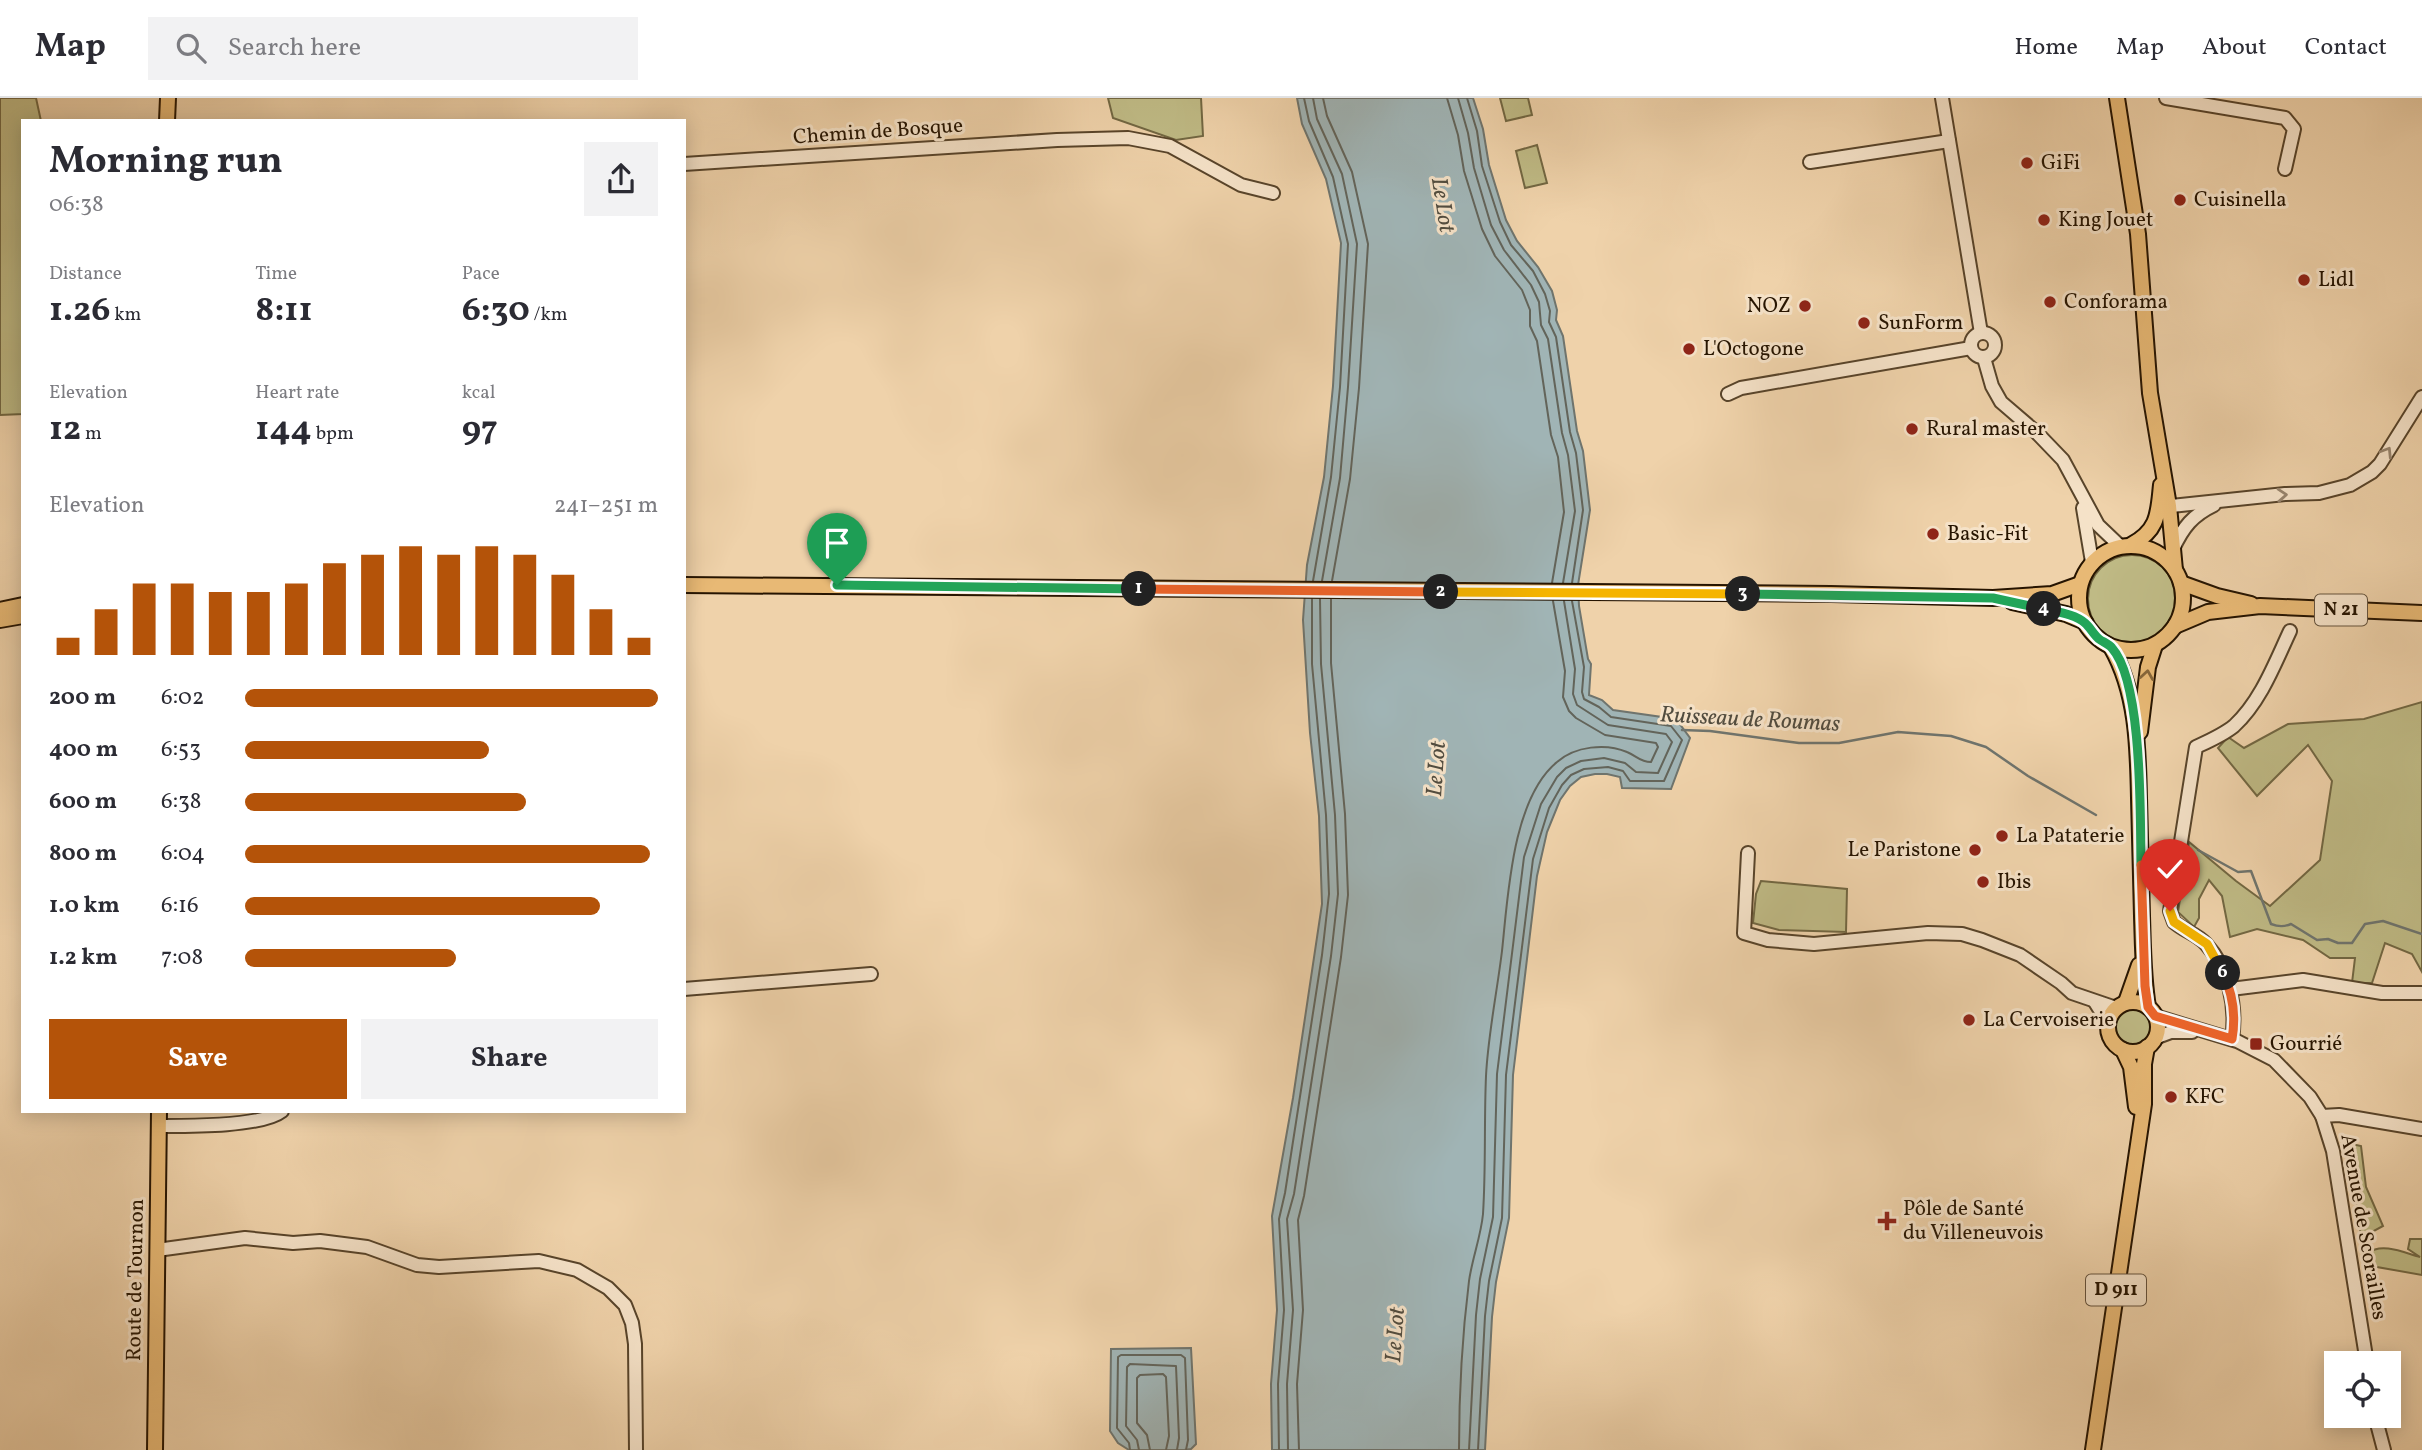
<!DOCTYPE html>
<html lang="en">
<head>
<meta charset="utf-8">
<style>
  body { margin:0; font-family:Vollkorn,serif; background:#f2f2f3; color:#2b2b33; height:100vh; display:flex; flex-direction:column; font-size:26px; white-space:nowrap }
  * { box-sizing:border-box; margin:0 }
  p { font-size:23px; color:#7c7c81 }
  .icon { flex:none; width:38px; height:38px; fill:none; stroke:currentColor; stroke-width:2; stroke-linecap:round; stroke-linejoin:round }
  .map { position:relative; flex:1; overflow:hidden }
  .details { position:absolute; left:21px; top:21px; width:665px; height:994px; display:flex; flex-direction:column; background:#fff; border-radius:0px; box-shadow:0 4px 18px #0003 }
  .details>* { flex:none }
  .tools { position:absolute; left:2324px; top:1253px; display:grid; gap:14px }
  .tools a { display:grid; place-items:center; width:77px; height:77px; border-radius:0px; background:#fff; box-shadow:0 4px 18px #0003; font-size:35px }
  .pin { position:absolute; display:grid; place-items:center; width:60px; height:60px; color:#fff; margin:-72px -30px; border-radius:50% 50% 50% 0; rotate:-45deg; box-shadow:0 0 7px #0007 }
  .pin .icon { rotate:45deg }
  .km { position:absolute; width:35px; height:35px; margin:-18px; border-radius:50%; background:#222; color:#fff; font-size:19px; line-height:35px; text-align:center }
  .round { display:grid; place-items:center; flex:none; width:74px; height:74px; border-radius:0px; background:#f2f2f3 }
  .overview { display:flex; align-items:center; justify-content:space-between; height:119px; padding:0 28px }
  h1 { font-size:38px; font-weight:700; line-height:52px }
  .stats { display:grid; grid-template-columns:repeat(3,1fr); gap:10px; height:119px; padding:7px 28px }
  .stats div { display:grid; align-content:center }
  .stats b { font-size:35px; font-weight:700 }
  .stats small { font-size:19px; font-weight:400 }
  .stats p { font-size:19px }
  .chart { height:196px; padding:14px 28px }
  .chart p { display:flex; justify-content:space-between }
  .chart svg { width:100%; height:126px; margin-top:7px; stroke:#b45309; stroke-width:6 }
  .primary-button { display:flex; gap:14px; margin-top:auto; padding:14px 28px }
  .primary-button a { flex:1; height:80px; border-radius:0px; background:#b45309; color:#fff; font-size:28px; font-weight:700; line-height:80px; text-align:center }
  .primary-button a+a { background:#f2f2f3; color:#2b2b33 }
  ul { padding:0 28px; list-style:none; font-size:23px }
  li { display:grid; grid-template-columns:112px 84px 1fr; align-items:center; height:52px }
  li i { height:18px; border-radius:9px; background:#b45309 }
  header { display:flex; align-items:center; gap:42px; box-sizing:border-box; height:98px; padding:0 35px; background:#fff; border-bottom:2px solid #e1e1e2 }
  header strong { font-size:33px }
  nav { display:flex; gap:38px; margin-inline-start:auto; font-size:24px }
  .search { width:490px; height:63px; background:#f2f2f3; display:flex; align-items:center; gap:18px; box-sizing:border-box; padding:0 24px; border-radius:0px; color:#7c7c81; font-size:26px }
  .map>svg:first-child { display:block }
  .green { fill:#bfba85; stroke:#726742; stroke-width:2 }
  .water { fill:#a0b4b5; stroke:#6f746d; stroke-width:2 }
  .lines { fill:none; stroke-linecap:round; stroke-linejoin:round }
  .shore { stroke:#63645a; stroke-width:2 }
  .stream { stroke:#6f746d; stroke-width:2.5 }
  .minor-casing { stroke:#58442a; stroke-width:16 }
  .major-casing { stroke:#261400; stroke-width:18 }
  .minor { stroke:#f5e2c8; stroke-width:12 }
  .major { stroke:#e8b975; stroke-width:14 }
  .oneway { stroke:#98856e }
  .oneway2 { stroke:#87663a }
  .split-1-casing { stroke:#fff; stroke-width:14 }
  .split-2-casing { stroke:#fff; stroke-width:14 }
  .split-3-casing { stroke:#fff; stroke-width:14 }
  .split-4-casing { stroke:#fff; stroke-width:14 }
  .split-5-casing { stroke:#fff; stroke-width:14 }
  .split-6-casing { stroke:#fff; stroke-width:14 }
  .split-7-casing { stroke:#fff; stroke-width:14 }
  .split-1 { stroke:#22a559; stroke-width:9 }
  .split-2 { stroke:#f0652b; stroke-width:9 }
  .split-3 { stroke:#f5b400; stroke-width:9 }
  .split-4 { stroke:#22a559; stroke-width:9 }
  .split-5 { stroke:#22a559; stroke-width:9 }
  .split-6 { stroke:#f0652b; stroke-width:9 }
  .split-7 { stroke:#f5b400; stroke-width:9 }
  .poi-dot { fill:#8f2418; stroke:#f5e2c8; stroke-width:2.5 }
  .labels { text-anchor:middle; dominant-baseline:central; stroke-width:6; stroke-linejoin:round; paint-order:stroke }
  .shield { fill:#f5e2c8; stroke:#64523c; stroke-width:2 }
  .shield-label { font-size:19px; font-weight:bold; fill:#261400 }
  .street-label { font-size:21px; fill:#261400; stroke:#f5e2c8 }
  .poi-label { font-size:21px; fill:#261400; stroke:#f5e2c8; text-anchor:start }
  .water-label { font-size:23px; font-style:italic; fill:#514c3f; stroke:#f5e2c8 }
</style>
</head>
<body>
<header>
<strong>Map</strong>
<div class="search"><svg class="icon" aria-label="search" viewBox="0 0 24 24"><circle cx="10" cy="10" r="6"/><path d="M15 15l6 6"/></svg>Search here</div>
<nav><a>Home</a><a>Map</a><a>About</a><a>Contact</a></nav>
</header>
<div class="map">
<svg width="2422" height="1352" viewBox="0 0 2422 1352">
  <rect width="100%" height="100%" fill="#efd2aa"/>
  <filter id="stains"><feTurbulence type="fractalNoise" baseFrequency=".00286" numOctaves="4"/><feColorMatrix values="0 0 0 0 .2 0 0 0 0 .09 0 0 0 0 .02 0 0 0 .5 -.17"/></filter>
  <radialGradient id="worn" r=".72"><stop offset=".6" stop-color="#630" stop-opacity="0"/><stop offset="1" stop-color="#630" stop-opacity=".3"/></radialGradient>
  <!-- green -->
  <g class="green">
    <polygon points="0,0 36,0 41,23 23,23 23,316 0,317"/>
    <polygon points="1108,0 1201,0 1203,38 1176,42 1113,20"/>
    <polygon points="1500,0 1528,0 1532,17 1506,23"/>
    <polygon points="1537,47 1547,85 1525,90 1516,53"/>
    <circle cx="2132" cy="501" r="44"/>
    <polygon points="2422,604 2422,874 2412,856 2385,845 2372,885 2352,885 2355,860 2330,860 2303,842 2257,831 2230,839 2222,798 2209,782 2199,801 2199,820 2194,829 2178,814 2189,744 2236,783 2270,808 2320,762 2332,683 2308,647 2257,698 2218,650 2228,639 2244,650 2288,626 2364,621"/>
    <polygon points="1761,783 1847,791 1846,834 1779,832 1753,825 1756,796"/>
    <circle cx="2132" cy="928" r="19"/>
    <polygon points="2347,1045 2361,1048 2366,1089 2383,1128 2361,1140 2352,1067"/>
    <path d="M 2410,1141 L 2422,1141 L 2422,1177 L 2377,1169 L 2368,1155 C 2382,1144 2405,1155 2420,1159 L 2408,1151 Z"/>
  </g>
  <!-- water -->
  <g class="water">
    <polygon points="1297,0 1473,0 1483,31 1489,67 1506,122 1517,143 1538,169 1552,193 1557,212 1556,222 1563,238 1577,333 1583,353 1590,412 1578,487 1579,508 1588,561 1591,566 1589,597 1602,602 1613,612 1676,621 1690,640 1671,691 1622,690 1620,679 1607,676 1595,676 1581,679 1570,688 1560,702 1547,734 1537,778 1513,977 1509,1120 1496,1184 1492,1219 1485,1352 1272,1352 1271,1286 1277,1212 1272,1118 1293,1000 1322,806 1319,718 1310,635 1303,522 1307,467 1324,379 1333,288 1341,145 1326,81 1302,26"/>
    <polygon points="1191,1250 1196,1346 1191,1351 1184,1352 1129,1352 1118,1345 1110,1333 1111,1251"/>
  </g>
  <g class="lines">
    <!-- shore -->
    <g class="shore">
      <polyline points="1304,0 1309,23 1333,79 1348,146 1340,289 1331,379 1313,483"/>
      <polyline points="1313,0 1317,21 1342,76 1357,146 1348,289 1340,380 1322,483"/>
      <polyline points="1323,0 1327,18 1352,74 1368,146 1359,290 1350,381 1332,483"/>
      <polyline points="1447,0 1458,37 1464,73 1482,131 1495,158 1522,192 1530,212 1530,228 1537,243 1551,337 1558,359 1564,414 1552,485"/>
      <polyline points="1458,0 1468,35 1474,70 1491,127 1504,152 1531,187 1539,204 1541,227 1548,241 1562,335 1568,357 1575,413 1563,485"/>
      <polyline points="1467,0 1477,33 1482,68 1500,124 1511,147 1533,173 1545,196 1550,213 1549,224 1556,239 1570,334 1576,355 1583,412 1572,485"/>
      <polyline points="1130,1352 1129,1345 1117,1330 1118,1259 1121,1257 1181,1257 1185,1260 1188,1342 1186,1352"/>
      <polyline points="1139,1352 1137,1342 1126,1328 1127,1269 1130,1266 1176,1268 1179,1340 1177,1352"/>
      <polyline points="1150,1352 1147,1337 1137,1325 1137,1280 1140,1277 1163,1276 1166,1279 1169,1338 1166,1352"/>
      <polyline points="1279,1352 1278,1286 1284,1212 1279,1121 1285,1095 1322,857 1329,796 1326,717 1312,566 1312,501"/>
      <polyline points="1288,1352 1287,1286 1293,1212 1287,1121 1294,1096 1331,858 1338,796 1335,717 1321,566 1320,501"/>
      <polyline points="1299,1352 1297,1286 1303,1212 1298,1122 1304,1098 1341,859 1348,797 1345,716 1331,565 1331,501"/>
      <path d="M 1459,1352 C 1459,1296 1462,1239 1469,1183 C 1472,1161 1481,1138 1483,1116 C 1486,1070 1484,1024 1486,978 C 1488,937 1497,894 1502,853 C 1508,798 1512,701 1557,664 C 1575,648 1606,645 1627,654 C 1637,658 1640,664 1651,664 L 1658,649 L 1656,645 L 1605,637 L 1576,620 L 1569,613 L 1563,599 L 1565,573 L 1553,503"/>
      <polyline points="1469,1352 1476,1217 1480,1181 1493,1119 1497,976 1524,759 1541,706 1557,679 1566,670 1581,663 1604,660 1625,665 1636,674 1658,675 1672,644 1666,636 1608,627 1577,607 1573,596 1575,571 1564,503"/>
      <polyline points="1478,1352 1485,1218 1489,1183 1502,1120 1506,977 1533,761 1549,710 1562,687 1571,677 1584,671 1608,669 1623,673 1630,683 1664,683 1682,642 1671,628 1611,619 1599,609 1584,601 1582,594 1584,569 1572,503"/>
    </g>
    <!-- stream -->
    <g class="stream">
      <polyline points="1682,632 1710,633 1799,645 1839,645 1898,634 1951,638 1986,649 2028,678 2096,717"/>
      <path d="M 2198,752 L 2238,774 L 2251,773 L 2271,826 C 2279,829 2284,829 2291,826 L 2317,842 L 2328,841 L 2338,845 L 2352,845 L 2365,826 L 2383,823 L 2422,836"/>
    </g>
    <!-- minor casing -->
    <g class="minor-casing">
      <g id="minor">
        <polyline points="1942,0 1981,235"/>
        <polyline points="2166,0 2285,20 2294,31 2285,71"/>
        <polyline points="1810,64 1949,43"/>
        <polyline points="684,66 1057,42 1128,40 1170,48 1241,87 1273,95"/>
        <circle cx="1983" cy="247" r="12"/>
        <polyline points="1984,260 1992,288 2001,304 2037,335 2063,362 2098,427 2120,448"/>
        <polyline points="1728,296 1741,290 1971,250"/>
        <polyline points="2162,409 2285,396 2319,395 2350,387 2372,374 2380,366 2422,299"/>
        <polyline points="2083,410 2092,464"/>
        <path d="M 2173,451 C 2183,429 2193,417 2214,407"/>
        <polyline points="1748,755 1744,835 1768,842 1814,846 1928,835 1962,836 1982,842 2020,857 2061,885 2072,895 2116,910"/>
        <polyline points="684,891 871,876"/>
        <polyline points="2231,891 2303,882 2382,895 2422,895"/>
        <polyline points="2095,904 2108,925"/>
        <polyline points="2155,918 2237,943 2274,962 2310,999 2322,1018 2333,1053 2367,1265"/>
        <polyline points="2155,940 2171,934 2192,934"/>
        <path d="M 2232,941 C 2237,908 2229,871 2206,846 C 2197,836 2184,833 2174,824 L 2170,813 L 2196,649 C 2209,643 2223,637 2234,628 C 2261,603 2275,565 2290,533"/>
        <polyline points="2322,1018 2339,1017 2422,1031"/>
        <path d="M 159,1028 C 186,1028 262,1029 282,1013"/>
        <polyline points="157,1152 245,1140 293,1145 320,1143 367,1149 417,1167 439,1169 539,1163 577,1172 608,1190 625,1207 632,1225 635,1246 636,1352"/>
        <polyline points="2375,1318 2384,1352"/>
      </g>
    </g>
    <!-- major casing -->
    <g class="major-casing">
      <g id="major">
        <polyline points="2117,0 2138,136 2150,295 2169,408 2175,472"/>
        <polyline points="167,23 168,0"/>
        <path d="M 2131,447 C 2159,432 2158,415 2161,387"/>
        <circle cx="2131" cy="500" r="52"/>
        <polyline points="2181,485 2217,498 2251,506"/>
        <polyline points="684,487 1831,496 1993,500 2052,496 2080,486"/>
        <polyline points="2012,504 2066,516 2085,524"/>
        <polyline points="0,512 23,507"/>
        <polyline points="0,522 23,518"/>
        <polyline points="2175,528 2208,514 2260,508 2422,515"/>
        <path d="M 2111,549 C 2137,594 2138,649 2139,700 C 2140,739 2141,779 2142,818 C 2143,848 2143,879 2148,909"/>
        <polyline points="2140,634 2148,569 2155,547"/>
        <polyline points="2126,904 2139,867"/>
        <circle cx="2133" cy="929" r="25"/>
        <polyline points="2123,952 2131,969 2136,1009"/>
        <polyline points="155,1352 159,1013"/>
        <polyline points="2093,1352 2144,1006 2144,966 2147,949"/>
      </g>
    </g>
    <!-- minor -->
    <use href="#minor" class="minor"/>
    <!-- major -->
    <use href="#major" class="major"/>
  </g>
  <!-- one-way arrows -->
  <defs><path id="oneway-chevron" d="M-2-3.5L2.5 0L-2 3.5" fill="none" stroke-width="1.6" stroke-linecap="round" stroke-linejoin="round" transform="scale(1.75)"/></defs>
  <g class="oneway">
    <use href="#oneway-chevron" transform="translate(2387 354) rotate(-58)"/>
    <use href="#oneway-chevron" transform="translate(2282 397) rotate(-4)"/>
  </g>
  <use class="oneway2" href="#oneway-chevron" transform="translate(2147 577) rotate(-81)"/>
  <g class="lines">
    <!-- split-1 casing -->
    <g class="split-1-casing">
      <polyline id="split-1" points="837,487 1139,491"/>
    </g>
    <!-- split-2 casing -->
    <g class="split-2-casing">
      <polyline id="split-2" points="1139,491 1441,494"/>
    </g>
    <!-- split-3 casing -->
    <g class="split-3-casing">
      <polyline id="split-3" points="1441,494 1743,496"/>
    </g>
    <!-- split-4 casing -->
    <g class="split-4-casing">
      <polyline id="split-4" points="1743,496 1993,500 2044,511"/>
    </g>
    <!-- split-5 casing -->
    <g class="split-5-casing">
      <path id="split-5" d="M 2044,511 C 2057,514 2075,516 2085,525 C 2090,529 2093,536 2099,541 C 2103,544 2109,546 2112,550 C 2143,585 2140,719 2141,767"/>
    </g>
    <!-- split-6 casing -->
    <g class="split-6-casing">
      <path id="split-6" d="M 2141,767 L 2145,888 L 2148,909 L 2155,918 L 2232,941 C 2236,918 2233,896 2223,875"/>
    </g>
    <!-- split-7 casing -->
    <g class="split-7-casing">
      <polyline id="split-7" points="2170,813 2174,824 2207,846 2223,875"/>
    </g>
    <!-- split-1 -->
    <use href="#split-1" class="split-1"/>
    <!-- split-2 -->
    <use href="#split-2" class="split-2"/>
    <!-- split-3 -->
    <use href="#split-3" class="split-3"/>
    <!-- split-4 -->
    <use href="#split-4" class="split-4"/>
    <!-- split-5 -->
    <use href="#split-5" class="split-5"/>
    <!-- split-6 -->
    <use href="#split-6" class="split-6"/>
    <!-- split-7 -->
    <use href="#split-7" class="split-7"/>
  </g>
  <!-- markers -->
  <g class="poi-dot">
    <circle cx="2027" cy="65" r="7"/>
    <circle cx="2180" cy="102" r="7"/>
    <circle cx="2044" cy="122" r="7"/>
    <circle cx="2304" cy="182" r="7"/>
    <circle cx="2050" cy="204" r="7"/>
    <circle cx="1805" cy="208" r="7"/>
    <circle cx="1864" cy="225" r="7"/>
    <circle cx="1689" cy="251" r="7"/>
    <circle cx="1912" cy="331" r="7"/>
    <circle cx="1933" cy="436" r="7"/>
    <circle cx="2002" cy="738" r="7"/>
    <circle cx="1975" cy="752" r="7"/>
    <circle cx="1983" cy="784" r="7"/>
    <circle cx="1969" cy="922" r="7"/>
    <rect x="2249" y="939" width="14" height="14" rx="3.5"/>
    <circle cx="2171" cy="999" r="7"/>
    <path d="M1883.5 1112.5h7v7h7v7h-7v7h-7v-7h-7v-7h7z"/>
  </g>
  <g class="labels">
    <!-- shield labels -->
    <g class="shield">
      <rect x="2315" y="496.5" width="52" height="31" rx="5"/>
      <rect x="2086" y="1176.5" width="60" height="31" rx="5"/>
    </g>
    <g class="shield-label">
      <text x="2341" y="512">N 21</text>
      <text x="2116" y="1192">D 911</text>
    </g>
    <!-- street labels -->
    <g class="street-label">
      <text transform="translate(878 34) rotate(-4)">Chemin de Bosque</text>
      <text transform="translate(2363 1129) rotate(80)">Avenue de Scorailles</text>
      <text transform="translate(136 1182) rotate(-89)">Route de Tournon</text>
    </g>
    <!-- poi labels -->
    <g class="poi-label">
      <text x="2041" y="65">GiFi</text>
      <text x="2194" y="102">Cuisinella</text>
      <text x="2058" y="122">King Jouet</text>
      <text x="2318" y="182">Lidl</text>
      <text x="2064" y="204">Conforama</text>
      <text x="1791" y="208" text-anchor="end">NOZ</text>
      <text x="1878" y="225">SunForm</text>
      <text x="1703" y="251">L'Octogone</text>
      <text x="1926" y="331">Rural master</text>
      <text x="1947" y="436">Basic-Fit</text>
      <text x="2016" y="738">La Pataterie</text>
      <text x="1961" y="752" text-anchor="end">Le Paristone</text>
      <text x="1997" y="784">Ibis</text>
      <text x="1983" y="922">La Cervoiserie</text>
      <text x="2270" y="946">Gourrié</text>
      <text x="2185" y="999">KFC</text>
      <text x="1903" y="1111">Pôle de Santé<tspan x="1903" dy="24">du Villeneuvois</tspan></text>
    </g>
    <!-- water labels -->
    <g class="water-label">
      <text transform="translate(1442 107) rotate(81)">Le Lot</text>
      <text transform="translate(1750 622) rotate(3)">Ruisseau de Roumas</text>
      <text transform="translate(1437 671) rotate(-86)">Le Lot</text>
      <text transform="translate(1396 1237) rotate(-86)">Le Lot</text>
    </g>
  </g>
  <rect width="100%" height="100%" filter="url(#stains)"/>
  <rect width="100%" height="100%" fill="url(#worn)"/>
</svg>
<div class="tools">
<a><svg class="icon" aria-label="locate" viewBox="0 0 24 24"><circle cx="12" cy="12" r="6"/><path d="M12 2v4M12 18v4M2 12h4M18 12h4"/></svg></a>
</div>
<div class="pin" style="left:837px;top:487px;background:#1e9e55"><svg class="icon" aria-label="arrive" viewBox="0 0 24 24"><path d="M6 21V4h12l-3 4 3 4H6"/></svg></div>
<div class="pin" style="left:2170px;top:813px;background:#d93025"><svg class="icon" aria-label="check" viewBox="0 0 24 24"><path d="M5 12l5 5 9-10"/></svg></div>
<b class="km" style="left:1139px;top:491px">1</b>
<b class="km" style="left:1441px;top:494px">2</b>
<b class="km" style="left:1743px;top:496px">3</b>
<b class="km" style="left:2044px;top:511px">4</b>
<b class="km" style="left:2223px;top:875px">6</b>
<section class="details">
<div class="overview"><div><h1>Morning run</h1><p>06:38</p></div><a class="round"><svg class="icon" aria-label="share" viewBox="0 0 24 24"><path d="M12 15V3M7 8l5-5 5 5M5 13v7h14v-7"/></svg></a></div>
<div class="stats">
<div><p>Distance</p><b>1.26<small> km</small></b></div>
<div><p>Time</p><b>8:11</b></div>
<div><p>Pace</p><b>6:30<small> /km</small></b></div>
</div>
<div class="stats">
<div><p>Elevation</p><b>12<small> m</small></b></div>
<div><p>Heart rate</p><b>144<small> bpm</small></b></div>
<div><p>kcal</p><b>97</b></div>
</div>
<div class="chart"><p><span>Elevation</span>241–251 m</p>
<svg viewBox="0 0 160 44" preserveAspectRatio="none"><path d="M5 44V38M15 44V28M25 44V19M35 44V19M45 44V22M55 44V22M65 44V19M75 44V12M85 44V9M95 44V6M105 44V9M115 44V6M125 44V9M135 44V16M145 44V28M155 44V38"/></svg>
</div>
<ul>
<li><b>200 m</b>6:02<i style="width:100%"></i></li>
<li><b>400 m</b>6:53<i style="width:59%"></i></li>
<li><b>600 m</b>6:38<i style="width:68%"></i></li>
<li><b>800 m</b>6:04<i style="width:98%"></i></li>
<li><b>1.0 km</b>6:16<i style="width:86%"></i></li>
<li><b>1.2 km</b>7:08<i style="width:51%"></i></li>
</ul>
<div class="primary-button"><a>Save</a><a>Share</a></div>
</section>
</div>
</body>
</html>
